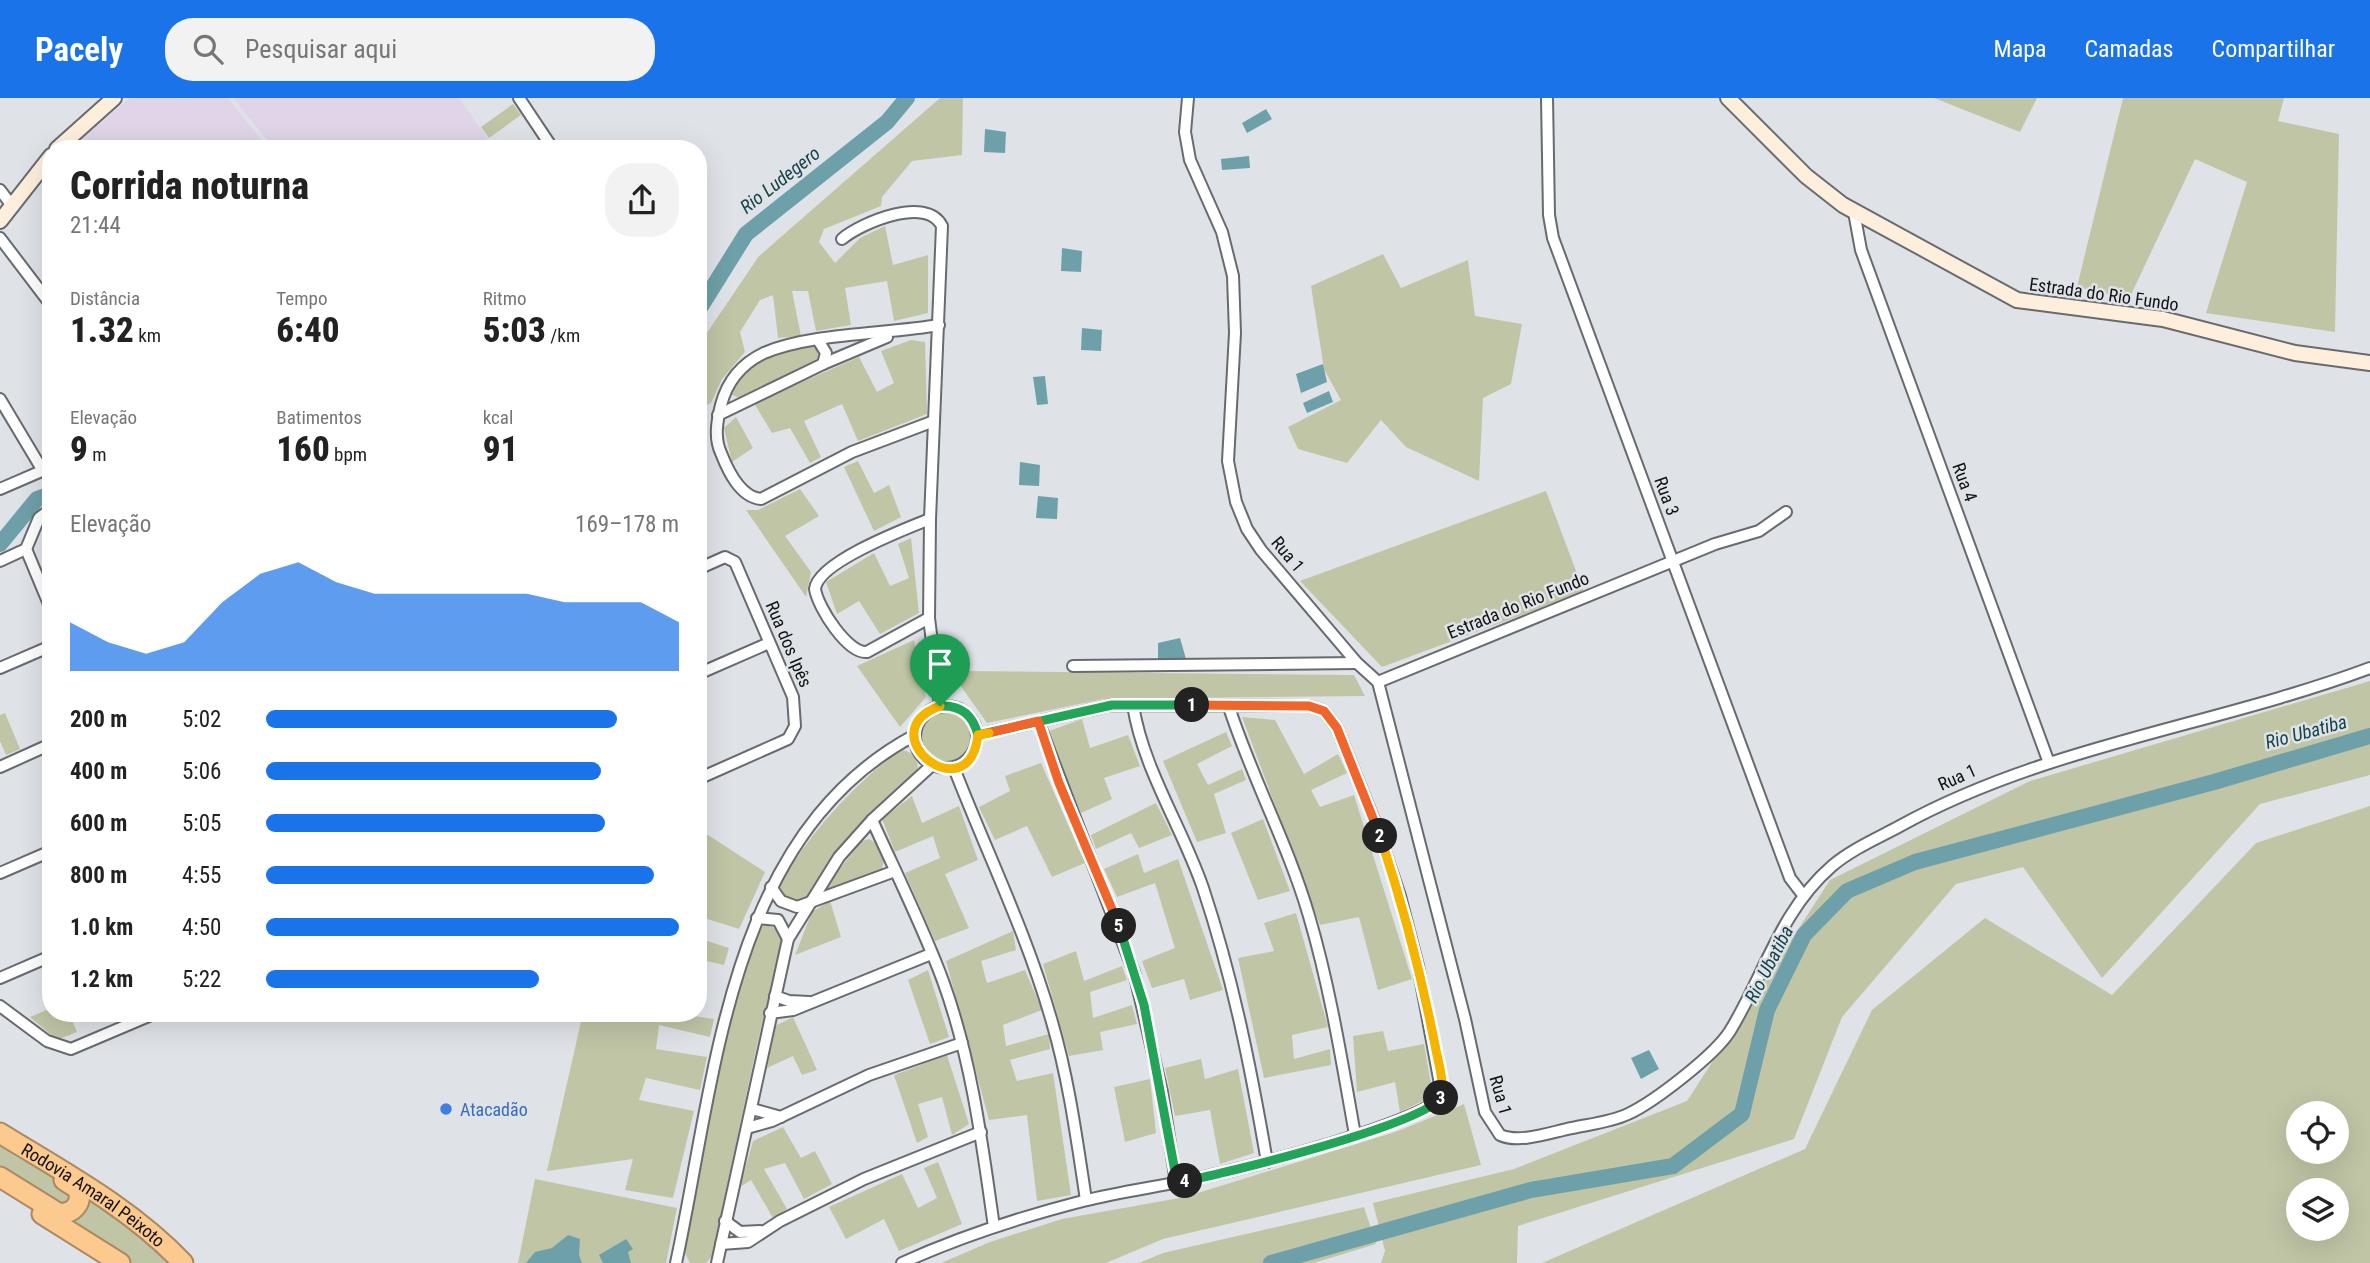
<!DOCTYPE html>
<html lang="pt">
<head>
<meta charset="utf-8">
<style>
  body { margin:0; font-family:"Roboto Condensed",sans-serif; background:#f2f2f2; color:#222; height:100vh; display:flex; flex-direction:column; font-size:26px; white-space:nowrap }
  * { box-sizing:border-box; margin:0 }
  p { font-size:23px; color:#767676 }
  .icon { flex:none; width:38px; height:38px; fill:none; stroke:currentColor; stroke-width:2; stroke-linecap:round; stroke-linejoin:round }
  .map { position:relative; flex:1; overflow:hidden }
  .sheet { position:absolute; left:42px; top:42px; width:665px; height:882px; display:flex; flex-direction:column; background:#fff; border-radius:28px; box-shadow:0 7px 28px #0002 }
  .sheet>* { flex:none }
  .buttons { position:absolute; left:2286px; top:1003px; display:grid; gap:14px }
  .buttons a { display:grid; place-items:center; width:63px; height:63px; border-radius:50%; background:#fff; box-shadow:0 7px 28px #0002; font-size:35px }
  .pin { position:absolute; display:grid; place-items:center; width:60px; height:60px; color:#fff; margin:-72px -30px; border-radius:50% 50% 50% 0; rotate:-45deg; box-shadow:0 0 7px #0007 }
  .pin .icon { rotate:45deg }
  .km { position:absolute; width:35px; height:35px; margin:-18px; border-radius:50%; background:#222; color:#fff; font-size:19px; line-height:35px; text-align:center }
  .round { display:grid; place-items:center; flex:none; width:74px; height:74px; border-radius:28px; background:#f2f2f2 }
  .head { display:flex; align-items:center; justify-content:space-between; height:119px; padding:0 28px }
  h1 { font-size:38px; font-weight:800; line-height:52px }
  .metrics { display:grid; grid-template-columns:repeat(3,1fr); gap:10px; height:119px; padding:7px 28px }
  .metrics div { display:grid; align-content:center }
  .metrics b { font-size:35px; font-weight:800 }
  .metrics small { font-size:19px; font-weight:400 }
  .metrics p { font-size:19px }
  .chart { height:196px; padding:14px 28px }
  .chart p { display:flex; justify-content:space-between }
  .chart svg { width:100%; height:126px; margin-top:7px; fill:#1a73e8; opacity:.7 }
  ul { padding:0 28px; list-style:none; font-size:23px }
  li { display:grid; grid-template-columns:112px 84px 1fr; align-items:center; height:52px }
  li i { height:18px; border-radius:9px; background:#1a73e8 }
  header { display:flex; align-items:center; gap:42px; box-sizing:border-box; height:98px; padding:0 35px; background:#1a73e8; color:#fff }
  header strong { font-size:33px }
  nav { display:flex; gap:38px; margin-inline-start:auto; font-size:24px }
  .search { width:490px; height:63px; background:#f2f2f2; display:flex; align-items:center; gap:18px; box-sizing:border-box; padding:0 24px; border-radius:28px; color:#767676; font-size:26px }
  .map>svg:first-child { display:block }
  .industrial { fill:#dfd4e8 }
  .green { fill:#c0c5a6; fill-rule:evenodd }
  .water { fill:#6ea0a9 }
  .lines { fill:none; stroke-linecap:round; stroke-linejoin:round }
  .river { stroke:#6ea0a9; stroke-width:16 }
  .street-casing { stroke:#676b6f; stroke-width:14 }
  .secondary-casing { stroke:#676b6f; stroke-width:18 }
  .highway-casing { stroke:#aa8964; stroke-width:23 }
  .street { stroke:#fff; stroke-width:10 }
  .secondary { stroke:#feefdd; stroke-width:14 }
  .highway { stroke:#fcc98f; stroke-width:19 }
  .split-1-casing { stroke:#fff; stroke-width:14 }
  .split-2-casing { stroke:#fff; stroke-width:14 }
  .split-3-casing { stroke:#fff; stroke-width:14 }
  .split-4-casing { stroke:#fff; stroke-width:14 }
  .split-5-casing { stroke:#fff; stroke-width:14 }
  .split-6-casing { stroke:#fff; stroke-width:14 }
  .split-7-casing { stroke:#fff; stroke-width:14 }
  .split-1 { stroke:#22a559; stroke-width:9 }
  .split-2 { stroke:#f0652b; stroke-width:9 }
  .split-3 { stroke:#f5b400; stroke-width:9 }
  .split-4 { stroke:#22a559; stroke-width:9 }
  .split-5 { stroke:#22a559; stroke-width:9 }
  .split-6 { stroke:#f0652b; stroke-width:9 }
  .split-7 { stroke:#f5b400; stroke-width:9 }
  .shop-dot { fill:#3f7fe0; stroke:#dfe3e8; stroke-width:2.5 }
  .labels { text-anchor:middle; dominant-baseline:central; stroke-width:5; stroke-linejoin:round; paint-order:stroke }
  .street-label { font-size:18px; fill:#111214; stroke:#dfe3e8 }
  .shop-label { font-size:18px; fill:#366cbe; stroke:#dfe3e8; text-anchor:start }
  .water-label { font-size:19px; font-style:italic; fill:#15444b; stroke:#dfe3e8 }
</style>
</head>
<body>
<header>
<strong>Pacely</strong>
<div class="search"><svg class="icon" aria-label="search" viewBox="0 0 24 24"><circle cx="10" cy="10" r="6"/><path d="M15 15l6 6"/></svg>Pesquisar aqui</div>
<nav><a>Mapa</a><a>Camadas</a><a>Compartilhar</a></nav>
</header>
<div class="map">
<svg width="2370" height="1165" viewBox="0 0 2370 1165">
  <rect width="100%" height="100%" fill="#dfe3e8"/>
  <!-- industrial -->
  <g class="industrial">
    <polygon points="130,0 228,0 269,51 86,51 80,43"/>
    <polygon points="233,0 459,0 493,48 488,51 274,51"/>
  </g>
  <!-- green -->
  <g class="green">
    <polygon points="940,0 963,0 962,57 912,63 882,99 881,108 824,131 819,144 835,165 860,140 885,128 893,167 928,157 928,215 894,223 887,183 845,190 851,227 816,233 808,193 792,193 801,238 778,240 773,197 760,202 740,234 745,254 722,281 711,305 698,312 698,248 759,158"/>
    <polygon points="1934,0 2037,0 2020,34"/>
    <polygon points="2123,0 2284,0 2278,23 2339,36 2335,234 2206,215 2247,84 2195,61 2129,201 2077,189"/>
    <polygon points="513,6 521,17 489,40 481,29"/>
    <polygon points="1383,156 1401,190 1468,162 1475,218 1522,226 1511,286 1483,300 1479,383 1406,349 1381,322 1347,365 1298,351 1288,329 1341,302 1324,271 1311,188"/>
    <polygon points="911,242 925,244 927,316 858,343 842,306 804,323 821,359 810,365 790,330 772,335 754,305 859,259 877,294 894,285 881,253"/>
    <path d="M 809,248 L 817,250 L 819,260 L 742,301 L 732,297 L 732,290 C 752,263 777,254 809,248 Z"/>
    <polygon points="736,319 753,350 732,364 724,330"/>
    <polygon points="858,363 874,395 889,387 901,419 874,433 844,369"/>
    <polygon points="800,391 819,418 785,438 811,474 806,499 746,412 758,412"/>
    <polygon points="1546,393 1584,494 1382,569 1300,483"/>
    <polygon points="911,440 919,515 880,536 859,503 837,516 826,484 874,455 890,488 909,480 898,446"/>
    <polygon points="914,542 926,599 900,629 857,568"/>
    <polygon points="959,573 1354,577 1365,598 1104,601 987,625 955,580"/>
    <polygon points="2370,583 2370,677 2260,706 2102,880 2023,769 1956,786 1842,919 1794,1041 1518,1128 1517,1165 1381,1165 1385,1153 1373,1105 1514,1071 1687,1003 1830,782 2030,683"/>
    <circle cx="946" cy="639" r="28"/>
    <polygon points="5,615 20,651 6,657 0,643 0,617"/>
    <polygon points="1242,619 1275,622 1304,676 1338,656 1347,675 1311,692 1320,709 1354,697 1412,881 1378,892 1359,819 1320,827"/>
    <polygon points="1082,621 1090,650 1128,637 1140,668 1104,680 1112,701 1081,715 1049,633"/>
    <polygon points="1226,634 1232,648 1197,666 1208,687 1242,671 1246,682 1214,696 1226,735 1197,744 1163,663"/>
    <path d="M 899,652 C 914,652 921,663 916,677 C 872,712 838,754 806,800 L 800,804 L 785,802 L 779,788 C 810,734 851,690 899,652 Z"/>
    <polygon points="1041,665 1085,765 1052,779 1027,728 995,742 979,709 1010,693 1005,678"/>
    <polygon points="912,698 922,725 959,708 978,762 945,776 969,830 935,843 905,775 940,760 933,738 895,754 882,721"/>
    <polygon points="1156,705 1172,737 1139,750 1131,735 1096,751 1091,737"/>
    <path d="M 2370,708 L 2370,1165 L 1542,1165 L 1805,1051 L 1872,912 L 1985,820 L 2112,897 L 2256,745 ZM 2336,1015 L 2336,1054 L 2298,1054 L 2298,1015 ZM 2336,1092 L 2336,1130 L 2298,1130 L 2298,1092 Z"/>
    <polygon points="1263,721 1290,793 1258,802 1231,735"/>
    <polygon points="708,737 765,774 739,831 698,818 698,741"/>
    <polygon points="869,741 876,745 884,763 881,773 828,792 826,788 862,743"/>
    <polygon points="1138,756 1144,775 1178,761 1223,892 1190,902 1184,881 1152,890 1142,863 1175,850 1155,785 1117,799 1104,771"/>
    <polygon points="830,803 841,839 795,857 812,814"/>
    <polygon points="1296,815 1328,929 1292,937 1294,961 1330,951 1331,967 1264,980 1238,860 1274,853 1264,825"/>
    <polygon points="766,827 778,831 784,842 758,942 712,1158 706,1165 690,1165 683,1151 737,888 758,831"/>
    <polygon points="1013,833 1016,852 981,863 987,885 1025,872 1042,912 1003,927 1006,948 1049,936 1050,951 1010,962 1017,983 1053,975 1071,1097 1037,1103 1027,1017 989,1022 946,863"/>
    <polygon points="698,840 729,850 724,867 698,861"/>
    <polygon points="1076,853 1084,883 1122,868 1127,882 1090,894 1093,920 1132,907 1137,926 1100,934 1103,952 1069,958 1043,866"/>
    <polygon points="928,872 949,939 930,946 908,882"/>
    <polygon points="51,910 51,915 69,915 77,934 57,942 30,919"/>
    <polygon points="583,915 673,915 714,921 710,939 659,927 656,951 707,959 700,992 646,980 639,1002 694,1013 673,1100 625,1092 633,1061 547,1073"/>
    <polygon points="793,919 817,972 802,977 793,958 767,970 775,928"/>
    <polygon points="1383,933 1388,953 1424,946 1433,998 1400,1014 1395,984 1357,994 1353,938"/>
    <polygon points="947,957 969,1026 952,1037 942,999 918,1006 928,1039 917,1045 894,977"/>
    <polygon points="1201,961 1205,981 1238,971 1254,1055 1220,1066 1210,1012 1175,1018 1165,970"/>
    <polygon points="1150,981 1156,1035 1125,1044 1114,989"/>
    <polygon points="1464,1006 1481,1067 1163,1141 1106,1165 941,1165 990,1144 1062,1121 1185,1099 1398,1033"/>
    <polygon points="783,1029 801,1060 815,1053 832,1086 804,1101 785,1065 764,1071 787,1111 773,1120 751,1082 740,1089 753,1043"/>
    <polygon points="0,1046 70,1090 73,1093 68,1111 0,1076"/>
    <polygon points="938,1064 962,1126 899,1153 884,1121 846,1141 829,1109 902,1076 918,1110 937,1100 924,1070"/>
    <polygon points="535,1081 677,1110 666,1165 518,1165"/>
    <polygon points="91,1097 175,1165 130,1165 71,1126 86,1113"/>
    <polygon points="1364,1109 1376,1146 1314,1165 1139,1165 1163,1155"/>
  </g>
  <!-- water -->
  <g class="water">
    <polygon points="1266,11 1272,21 1247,35 1242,25"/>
    <polygon points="985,31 1006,34 1005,55 984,54"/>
    <polygon points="1249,58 1250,70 1222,72 1221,61"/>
    <polygon points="1062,150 1082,153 1081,174 1061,173"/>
    <polygon points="1082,230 1102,232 1101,253 1081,252"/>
    <polygon points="1323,266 1327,284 1301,295 1296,276"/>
    <polygon points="1045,278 1048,306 1037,307 1033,279"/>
    <polygon points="1329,293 1333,304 1307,315 1303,305"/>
    <polygon points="1020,364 1040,367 1039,388 1019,387"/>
    <polygon points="1038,398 1058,400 1057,421 1036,420"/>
    <polygon points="1180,540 1186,561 1158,562 1158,545"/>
    <polygon points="1649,952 1659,971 1641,981 1631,960"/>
    <polygon points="568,1137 580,1141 579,1157 582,1165 526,1165 535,1154 552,1150"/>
    <polygon points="626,1141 633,1151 628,1154 631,1165 603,1165 599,1157"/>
  </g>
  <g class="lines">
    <!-- river -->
    <g class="river">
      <polyline points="698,213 746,136 887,24 907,0"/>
      <polyline points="0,446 37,401 51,396"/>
      <polyline points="1271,1165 1531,1092 1673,1068 1742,1016 1767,912 1804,837 1847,793 1915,764 2214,684 2370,638"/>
    </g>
    <!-- street casing -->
    <g class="street-casing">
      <g id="street">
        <polyline points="519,0 553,51"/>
        <path d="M 1188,0 L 1185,34 L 1190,62 L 1222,134 L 1233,178 L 1235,235 L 1228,363 L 1236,404 L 1247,431 L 1261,452 L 1357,565 L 1378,584 L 1465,921 L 1485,1014 L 1500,1037 C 1520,1046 1551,1034 1572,1030 C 1591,1026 1611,1024 1628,1016 C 1654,1004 1715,957 1730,933 C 1765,876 1780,813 1832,768 C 1852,751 1878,740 1900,728 C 2047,647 2215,628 2370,570"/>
        <polyline points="1547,0 1549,117 1553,140 1790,780 1803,797"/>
        <polyline points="0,92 13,109"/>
        <polyline points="1854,114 1861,152 2049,665"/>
        <polyline points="0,140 51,207"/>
        <path d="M 842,141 C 861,125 926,97 942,128 L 930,421 L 929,520 L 940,608"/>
        <polyline points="818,242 826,255 823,266"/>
        <polyline points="0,301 43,373"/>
        <polyline points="718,317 823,266 887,239"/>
        <path d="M 934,323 L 852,354 L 761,401 C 740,399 728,373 721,355 C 714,340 717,323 721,307 C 727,284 741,266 764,255 C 810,235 888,236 939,227"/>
        <polyline points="0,391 51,369"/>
        <polyline points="26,451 51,511"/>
        <polyline points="0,463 26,451 39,420 51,411"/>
        <polyline points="698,471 725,459 735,464 793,599 795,628 788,641 698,681"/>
        <path d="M 929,520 L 867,554 C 848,556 818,510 815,491 C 818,464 905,431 930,421"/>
        <polyline points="1073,568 1357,565"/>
        <polyline points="0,570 51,548"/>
        <polyline points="698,576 769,545"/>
        <polyline points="1378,584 1715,446 1759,433 1786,414"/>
        <path d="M 1133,607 C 1143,671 1182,729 1203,790 C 1233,880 1251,971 1267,1064"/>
        <circle cx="946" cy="639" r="31"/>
        <path d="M 1229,609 C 1252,680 1288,746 1309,818 C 1330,889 1342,964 1355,1037"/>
        <polyline points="1038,623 1134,874 1162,994 1176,1084"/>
        <polyline points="0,669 51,646"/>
        <path d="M 954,670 C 987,755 1027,836 1052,924 C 1069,982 1077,1043 1086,1102"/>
        <path d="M 872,722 C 896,775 923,829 943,883 C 972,963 982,1045 994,1129"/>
        <polyline points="0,775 51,753"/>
        <polyline points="771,789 781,803 797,809 895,773"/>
        <polyline points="757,820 778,822 788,841"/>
        <polyline points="0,880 51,858"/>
        <polyline points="775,898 789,903 809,904"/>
        <polyline points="0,908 47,943 71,951 156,915"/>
        <polyline points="770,915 793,912 931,856"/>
        <polyline points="752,1011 781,1019"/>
        <polyline points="747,1030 772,1023 869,977 962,945"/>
        <polyline points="725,1123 740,1134 760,1133"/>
        <polyline points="721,1146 748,1144 780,1123 864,1081 981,1034"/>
        <path d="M 676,1165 C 716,981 727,737 915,637"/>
        <polyline points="717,1165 788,841 839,759 872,722 932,667"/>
        <path d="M 902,1165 C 961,1138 1021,1119 1083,1103 C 1122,1093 1164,1088 1203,1079 C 1239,1072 1431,1023 1442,997 L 1418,868 L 1400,798 L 1376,727 L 1337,630 L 1324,613 L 1309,608 L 1112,607 L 978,637"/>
      </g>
    </g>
    <!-- secondary casing -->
    <g class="secondary-casing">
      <g id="secondary">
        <polyline points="1728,0 1806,78 1843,107 2017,202 2163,221 2295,255 2370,265"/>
        <polyline points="57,51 114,0"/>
        <polyline points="0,123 51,58"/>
      </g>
    </g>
    <!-- highway casing -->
    <g class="highway-casing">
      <g id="highway">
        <path id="s1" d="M 0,1035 C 63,1074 131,1110 183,1165"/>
        <path d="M 0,1079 L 58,1115 C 73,1117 83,1105 78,1091 L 64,1082"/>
        <polyline points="42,1116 120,1165"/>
      </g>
    </g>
    <!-- street -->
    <use href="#street" class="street"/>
    <!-- secondary -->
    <use href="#secondary" class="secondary"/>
    <!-- highway -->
    <use href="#highway" class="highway"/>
  </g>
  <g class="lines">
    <!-- split-1 casing -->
    <g class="split-1-casing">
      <path id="split-1" d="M 940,608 C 961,607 973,617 978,637 L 1112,607 L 1192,607"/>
    </g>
    <!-- split-2 casing -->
    <g class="split-2-casing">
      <polyline id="split-2" points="1192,607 1309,608 1324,613 1337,630 1380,738"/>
    </g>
    <!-- split-3 casing -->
    <g class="split-3-casing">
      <path id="split-3" d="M 1380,738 C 1403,807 1421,876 1435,947 C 1438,964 1445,984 1441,1000"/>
    </g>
    <!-- split-4 casing -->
    <g class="split-4-casing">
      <path id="split-4" d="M 1185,1083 C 1227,1075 1418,1028 1441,1000"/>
    </g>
    <!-- split-5 casing -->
    <g class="split-5-casing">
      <polyline id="split-5" points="1119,828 1144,907 1177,1084 1185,1083"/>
    </g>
    <!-- split-6 casing -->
    <g class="split-6-casing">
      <polyline id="split-6" points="989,635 1038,623 1059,685 1119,828"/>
    </g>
    <!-- split-7 casing -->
    <g class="split-7-casing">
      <path id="split-7" d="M 940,608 C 867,635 969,716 978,637 L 989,635"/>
    </g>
    <!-- split-1 -->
    <use href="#split-1" class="split-1"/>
    <!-- split-2 -->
    <use href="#split-2" class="split-2"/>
    <!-- split-3 -->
    <use href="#split-3" class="split-3"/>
    <!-- split-4 -->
    <use href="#split-4" class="split-4"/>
    <!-- split-5 -->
    <use href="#split-5" class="split-5"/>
    <!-- split-6 -->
    <use href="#split-6" class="split-6"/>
    <!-- split-7 -->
    <use href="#split-7" class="split-7"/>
  </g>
  <!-- markers -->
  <circle class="shop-dot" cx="446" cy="1011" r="7"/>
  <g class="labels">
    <!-- street labels -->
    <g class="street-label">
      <text transform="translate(2104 196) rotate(8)">Estrada do Rio Fundo</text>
      <text transform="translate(1965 384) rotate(70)">Rua 4</text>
      <text transform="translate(1667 398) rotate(70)">Rua 3</text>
      <text transform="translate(1288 456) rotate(50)">Rua 1</text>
      <text transform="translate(1518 507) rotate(-22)">Estrada do Rio Fundo</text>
      <text transform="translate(789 546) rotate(67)">Rua dos Ipês</text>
      <text transform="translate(1957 679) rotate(-24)">Rua 1</text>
      <text transform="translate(1501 997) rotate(74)">Rua 1</text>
      <text stroke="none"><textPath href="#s1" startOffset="112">Rodovia Amaral Peixoto</textPath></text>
    </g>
    <!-- shop labels -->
    <g class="shop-label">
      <text x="460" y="1011">Atacadão</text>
    </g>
    <!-- water labels -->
    <g class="water-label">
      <text transform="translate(780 82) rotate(-38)">Rio Ludegero</text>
      <text transform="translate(2306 634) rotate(-15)">Rio Ubatiba</text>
      <text transform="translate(1769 866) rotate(-63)">Rio Ubatiba</text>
    </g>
  </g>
</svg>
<div class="buttons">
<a><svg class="icon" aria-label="locate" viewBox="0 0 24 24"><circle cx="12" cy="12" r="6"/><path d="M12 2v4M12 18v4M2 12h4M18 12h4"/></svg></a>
<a><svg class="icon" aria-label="layers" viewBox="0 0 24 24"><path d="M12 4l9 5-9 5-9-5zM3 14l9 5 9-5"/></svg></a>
</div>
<div class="pin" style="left:940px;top:608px;background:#1e9e55"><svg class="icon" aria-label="arrive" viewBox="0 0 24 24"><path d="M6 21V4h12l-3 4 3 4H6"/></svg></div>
<b class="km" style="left:1192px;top:607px">1</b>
<b class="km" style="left:1380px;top:738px">2</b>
<b class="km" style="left:1441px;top:1000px">3</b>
<b class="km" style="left:1185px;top:1083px">4</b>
<b class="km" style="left:1119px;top:828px">5</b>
<section class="sheet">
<div class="head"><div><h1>Corrida noturna</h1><p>21:44</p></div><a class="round"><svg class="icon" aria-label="share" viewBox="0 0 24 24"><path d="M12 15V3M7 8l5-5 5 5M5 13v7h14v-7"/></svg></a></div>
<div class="metrics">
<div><p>Distância</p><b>1.32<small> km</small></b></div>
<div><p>Tempo</p><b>6:40</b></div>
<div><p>Ritmo</p><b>5:03<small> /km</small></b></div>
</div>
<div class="metrics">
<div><p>Elevação</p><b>9<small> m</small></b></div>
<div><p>Batimentos</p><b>160<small> bpm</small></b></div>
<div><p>kcal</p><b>91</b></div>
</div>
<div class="chart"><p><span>Elevação</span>169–178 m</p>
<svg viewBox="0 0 160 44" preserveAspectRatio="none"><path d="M0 44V27L10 34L20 38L30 34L40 20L50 10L60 6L70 13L80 17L90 17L100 17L110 17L120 17L130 20L140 20L150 20L160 27V44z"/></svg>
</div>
<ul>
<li><b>200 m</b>5:02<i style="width:85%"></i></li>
<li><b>400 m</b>5:06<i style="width:81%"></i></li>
<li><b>600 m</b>5:05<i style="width:82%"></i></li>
<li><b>800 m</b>4:55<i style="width:94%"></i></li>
<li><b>1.0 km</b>4:50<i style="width:100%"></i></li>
<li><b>1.2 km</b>5:22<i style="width:66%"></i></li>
</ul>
</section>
</div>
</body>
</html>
